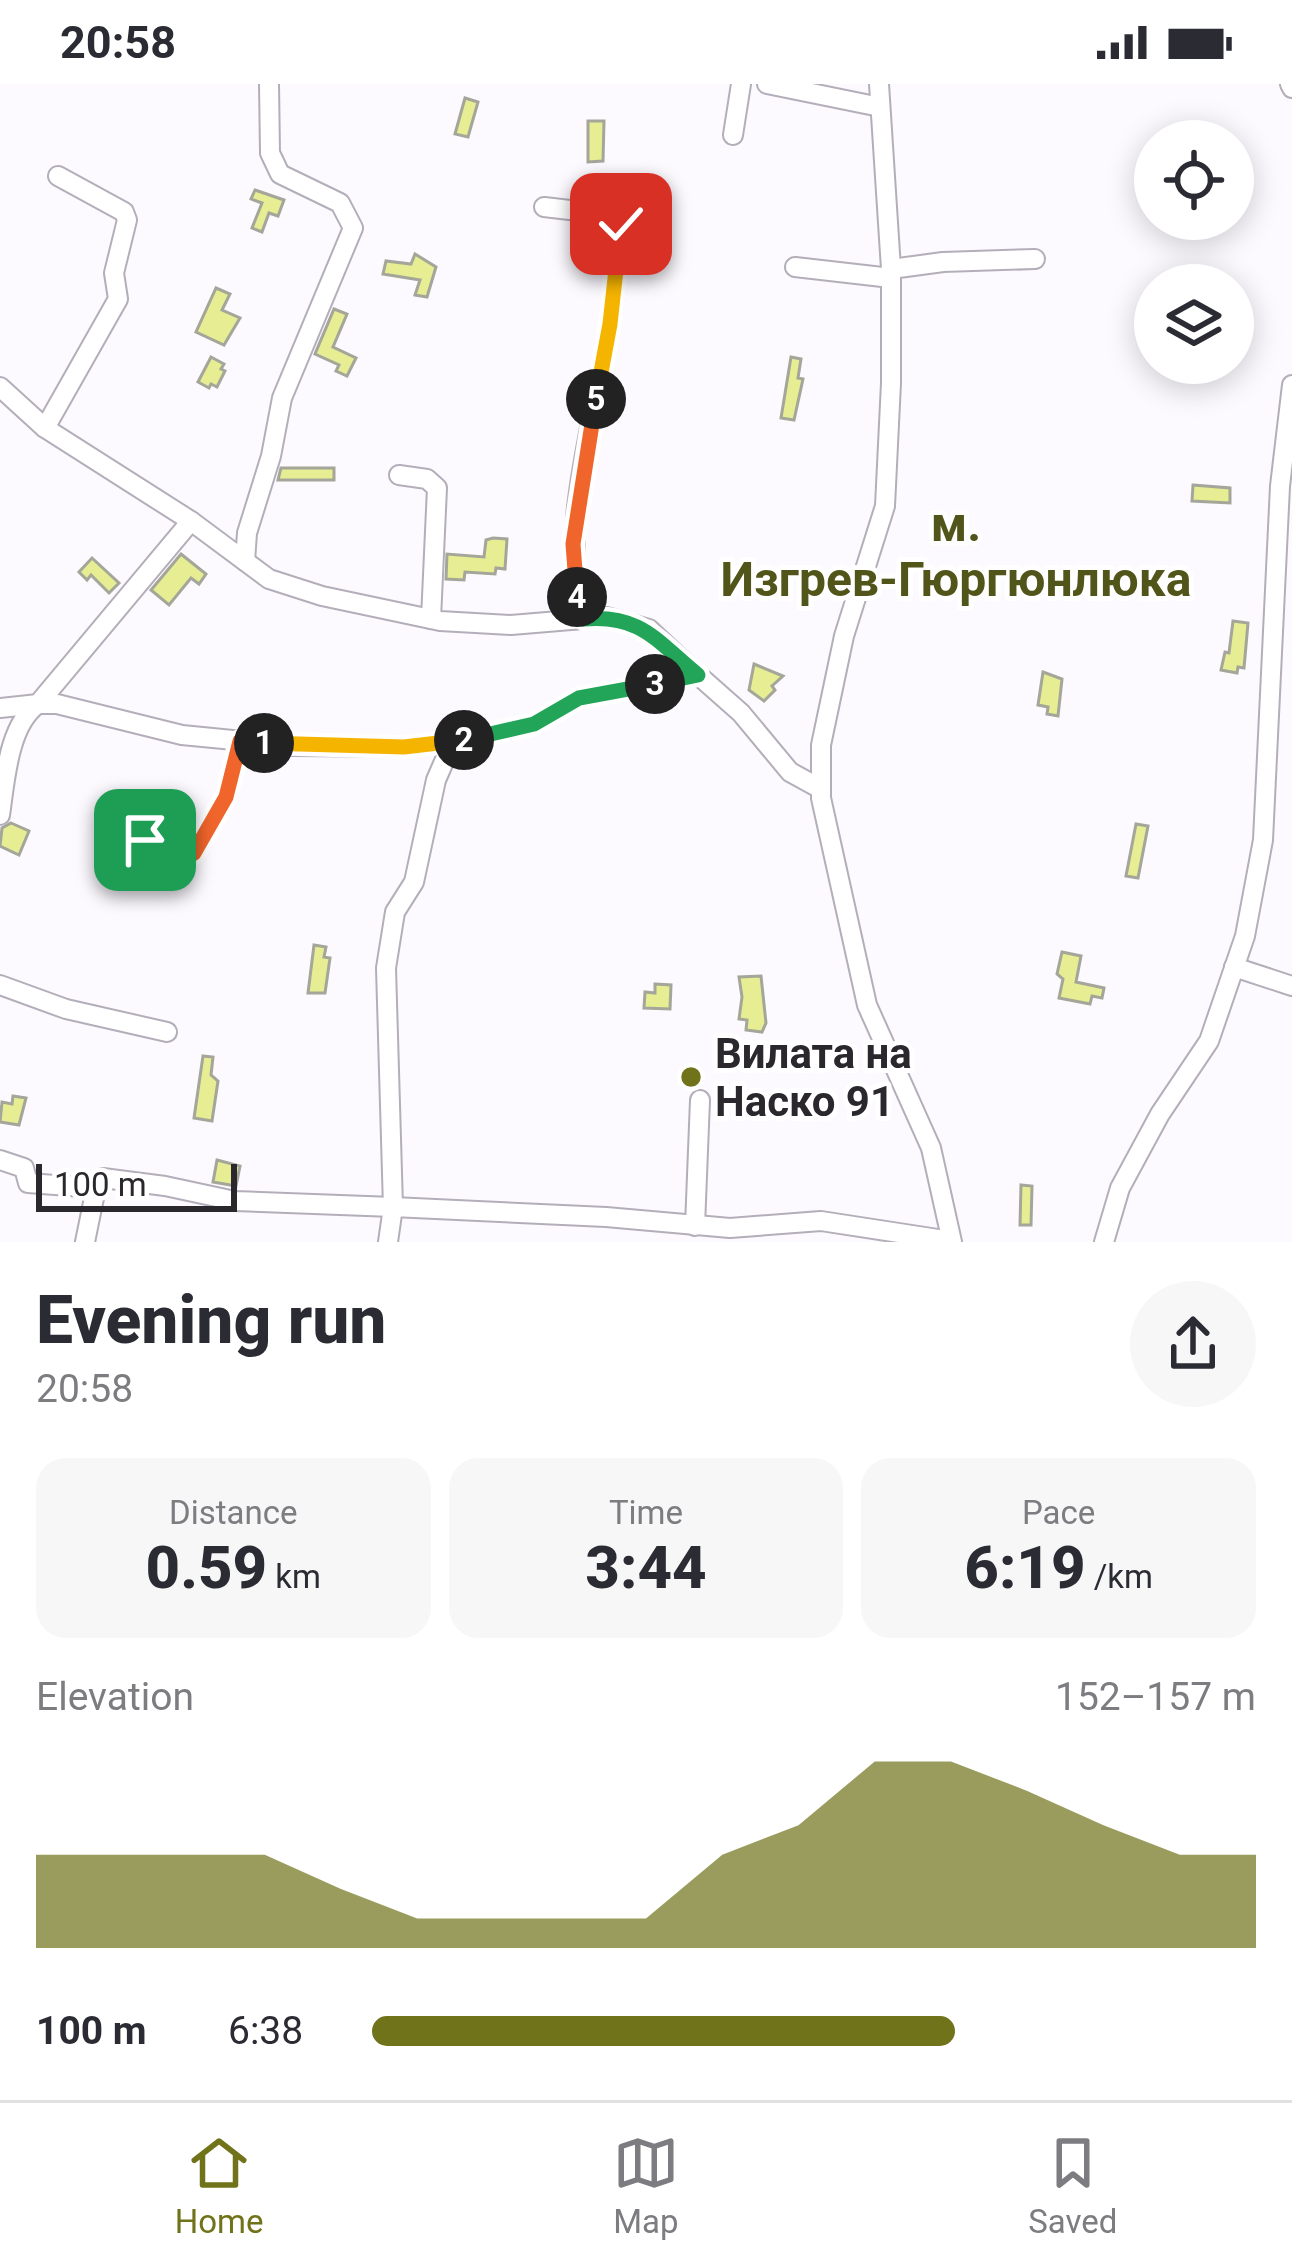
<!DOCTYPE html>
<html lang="en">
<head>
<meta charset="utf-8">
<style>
  body { margin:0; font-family:Roboto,sans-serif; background:#f7f7f7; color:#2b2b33; height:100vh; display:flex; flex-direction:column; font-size:45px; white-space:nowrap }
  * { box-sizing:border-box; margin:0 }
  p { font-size:39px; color:#7c7c81 }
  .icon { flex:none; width:66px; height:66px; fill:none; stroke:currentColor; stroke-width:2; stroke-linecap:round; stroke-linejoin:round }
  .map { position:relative; height:1158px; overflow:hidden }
  .details { display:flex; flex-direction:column; background:#fff; flex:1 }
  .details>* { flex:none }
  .controls { position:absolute; left:1134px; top:36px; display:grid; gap:24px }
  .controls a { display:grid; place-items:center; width:120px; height:120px; border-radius:50%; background:#fff; box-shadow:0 6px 30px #0003; font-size:60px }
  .scale { position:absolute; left:36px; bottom:30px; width:201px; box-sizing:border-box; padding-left:12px; border:6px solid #2b282d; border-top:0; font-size:33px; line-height:42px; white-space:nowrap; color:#2b282d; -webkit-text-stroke:9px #fff; paint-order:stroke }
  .pin { position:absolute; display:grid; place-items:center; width:102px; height:102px; color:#fff; margin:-51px; border-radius:24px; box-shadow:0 6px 18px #0006 }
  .km { position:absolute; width:60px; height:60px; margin:-30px; border-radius:50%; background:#222; color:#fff; font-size:33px; line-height:60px; text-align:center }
  .round { display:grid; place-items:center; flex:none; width:126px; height:126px; border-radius:63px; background:#f7f7f7 }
  .head { display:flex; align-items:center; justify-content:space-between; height:204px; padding:0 36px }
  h1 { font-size:66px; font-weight:800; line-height:90px }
  .metrics { display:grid; grid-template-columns:repeat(3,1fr); gap:18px; height:204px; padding:12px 36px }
  .metrics div { display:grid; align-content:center; border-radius:30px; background:#f7f7f7; text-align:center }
  .metrics b { font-size:60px; font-weight:800 }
  .metrics small { font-size:33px; font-weight:400 }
  .metrics p { font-size:33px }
  .chart { height:336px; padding:24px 36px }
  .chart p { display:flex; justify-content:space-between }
  .chart svg { width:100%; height:216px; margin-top:12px; fill:#70731a; opacity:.7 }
  ul { padding:0 36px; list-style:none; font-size:39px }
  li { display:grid; grid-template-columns:192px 144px 1fr; align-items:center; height:90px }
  li i { height:30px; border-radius:15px; background:#70731a }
  .status { display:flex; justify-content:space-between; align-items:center; height:84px; padding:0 60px; background:#fff; direction:ltr }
  .status svg { height:33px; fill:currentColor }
  .tabs { display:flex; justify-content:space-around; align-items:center; height:168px; border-top:3px solid #e1e1e2; background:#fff; font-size:33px; color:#7c7c81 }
  .tabs a { display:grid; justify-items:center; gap:6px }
  .tabs .selected { color:#70731a }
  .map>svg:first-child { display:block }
  .building { fill:#e7ed92; stroke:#a4a699; stroke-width:3 }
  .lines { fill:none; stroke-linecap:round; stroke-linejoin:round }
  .minor-casing { stroke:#b4aeba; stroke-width:22 }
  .minor { stroke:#fff; stroke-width:18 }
  .split-1-casing { stroke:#fff; stroke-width:24 }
  .split-2-casing { stroke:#fff; stroke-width:24 }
  .split-3-casing { stroke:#fff; stroke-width:24 }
  .split-4-casing { stroke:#fff; stroke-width:24 }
  .split-5-casing { stroke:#fff; stroke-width:24 }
  .split-6-casing { stroke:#fff; stroke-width:24 }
  .split-1 { stroke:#f0652b; stroke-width:15 }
  .split-2 { stroke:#f5b400; stroke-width:15 }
  .split-3 { stroke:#22a559; stroke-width:15 }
  .split-4 { stroke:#22a559; stroke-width:15 }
  .split-5 { stroke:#f0652b; stroke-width:15 }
  .split-6 { stroke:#f5b400; stroke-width:15 }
  .poi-dot { fill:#70731a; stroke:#fff; stroke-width:4.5 }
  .labels { text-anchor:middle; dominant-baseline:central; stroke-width:10; stroke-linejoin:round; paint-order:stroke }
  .poi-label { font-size:42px; font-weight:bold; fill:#2b282d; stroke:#fff; text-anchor:start }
  .quarter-label { font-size:48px; font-weight:bold; fill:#52551a; stroke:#fff }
</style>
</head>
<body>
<div class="status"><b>20:58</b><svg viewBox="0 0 49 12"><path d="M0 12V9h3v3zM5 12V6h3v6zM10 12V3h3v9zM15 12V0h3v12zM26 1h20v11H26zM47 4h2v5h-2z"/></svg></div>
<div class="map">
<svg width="1292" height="1158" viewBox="0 0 1292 1158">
  <rect width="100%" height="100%" fill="#fcf9ff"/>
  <!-- building -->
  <g class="building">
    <polygon points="465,14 478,18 468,53 455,50"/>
    <polygon points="588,37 604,37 603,77 588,78"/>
    <polygon points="255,106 284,116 278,132 269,129 262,148 252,144 262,119 251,115"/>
    <polygon points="415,170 436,183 427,213 415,211 420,196 383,190 386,177 411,180"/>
    <polygon points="216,204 230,210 222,226 240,234 224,261 196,248"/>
    <polygon points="334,225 347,230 333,263 356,274 347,292 336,287 339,281 315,270"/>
    <polygon points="211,273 224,280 221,285 225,287 217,303 211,300 209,304 198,298"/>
    <polygon points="791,273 801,275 798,294 803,295 794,336 781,334"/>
    <polygon points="281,384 334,384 334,396 278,396"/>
    <polygon points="1193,401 1230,404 1230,419 1192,417"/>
    <polygon points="493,454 507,455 505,485 496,484 495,490 465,488 464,496 446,495 447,470 484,473 486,456"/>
    <polygon points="181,470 206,490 199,500 191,494 169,521 151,506"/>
    <polygon points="92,474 119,499 109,509 91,491 87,496 79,488"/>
    <polygon points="1233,537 1248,539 1244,584 1238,583 1237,589 1221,586 1225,568 1229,569"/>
    <polygon points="754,580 783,592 772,602 775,606 764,617 749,606"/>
    <polygon points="1043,588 1062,595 1058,632 1047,630 1048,623 1038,621"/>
    <polygon points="11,739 29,747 19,771 0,762 2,744"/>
    <polygon points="1136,740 1148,742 1138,794 1126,792"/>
    <polygon points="314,861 326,863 324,873 330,874 325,909 308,909"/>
    <polygon points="1062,868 1081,872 1076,898 1104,904 1102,914 1092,912 1090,920 1059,914 1063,895 1057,890"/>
    <polygon points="761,892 766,939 762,948 746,946 747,936 739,935 742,913 739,893"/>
    <polygon points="655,900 671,901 670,925 644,924 645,908 655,909"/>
    <polygon points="203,972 213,973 211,991 218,997 212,1037 194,1034"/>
    <polygon points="13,1012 26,1014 19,1041 0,1038 2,1018 12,1020"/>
    <polygon points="217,1076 240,1082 236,1102 213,1098"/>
    <polygon points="1021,1101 1032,1102 1031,1141 1020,1141"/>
  </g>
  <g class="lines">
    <!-- minor casing -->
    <g class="minor-casing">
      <g id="minor">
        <polyline points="767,0 880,23"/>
        <polyline points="879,0 891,185 891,299 885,422 844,552 821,661 821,714 867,921 931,1064 952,1158"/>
        <polyline points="1290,0 1292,4"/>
        <polyline points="733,51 741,0"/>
        <path d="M 544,123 L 613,131 L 621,139 C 617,173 615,208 610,241 C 597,328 556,451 584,535"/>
        <polyline points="795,183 891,194"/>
        <polyline points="891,185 943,178 1035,175"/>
        <polyline points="0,303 45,344 191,437 269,495 322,512 440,537 511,541 607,533 649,545 698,591"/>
        <polyline points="45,344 118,215 114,189 127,136 124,128 58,92"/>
        <polyline points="399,391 427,395 437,404 431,535"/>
        <polyline points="245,477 247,449 271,372 282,314 353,144 340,119 280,90 270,69 269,0"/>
        <polyline points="0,624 38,620 191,437"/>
        <path d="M 0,731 C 5,698 8,641 38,620 L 57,620 L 182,651 L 294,662 L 404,663 L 471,655 L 534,640 L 579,614 L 698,591 L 741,629 L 790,688 L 821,705"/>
        <polyline points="145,756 188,773 194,769 226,713 240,657"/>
        <polyline points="1234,883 1292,902"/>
        <polyline points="0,901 66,925 167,948"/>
        <polyline points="0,1076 24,1084 28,1099 96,1104 85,1158"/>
        <polyline points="96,1104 103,1094 165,1102 235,1117 393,1123 386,884 395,828 414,798 436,696 453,657"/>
        <polyline points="695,1142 700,1016"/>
        <polyline points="388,1158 393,1123 606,1133 730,1144 821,1137 951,1157"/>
        <polyline points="1104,1158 1120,1104 1160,1030 1209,957 1245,852 1263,756 1280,402 1292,301"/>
      </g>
    </g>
    <!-- minor -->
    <use href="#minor" class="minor"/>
  </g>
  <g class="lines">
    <!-- split-1 casing -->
    <g class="split-1-casing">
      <polyline id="split-1" points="145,756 188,773 194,769 226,713 240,657 264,659"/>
    </g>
    <!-- split-2 casing -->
    <g class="split-2-casing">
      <polyline id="split-2" points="264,659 404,663 464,656"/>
    </g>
    <!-- split-3 casing -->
    <g class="split-3-casing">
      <polyline id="split-3" points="464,656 534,640 579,614 655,600"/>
    </g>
    <!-- split-4 casing -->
    <g class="split-4-casing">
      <path id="split-4" d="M 577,513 L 584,535 C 642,530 657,558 698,591 L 655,600"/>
    </g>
    <!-- split-5 casing -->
    <g class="split-5-casing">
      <polyline id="split-5" points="577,513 573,460 596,315"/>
    </g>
    <!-- split-6 casing -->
    <g class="split-6-casing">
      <polyline id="split-6" points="596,315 610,240 621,140"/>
    </g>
    <!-- split-1 -->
    <use href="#split-1" class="split-1"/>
    <!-- split-2 -->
    <use href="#split-2" class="split-2"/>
    <!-- split-3 -->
    <use href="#split-3" class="split-3"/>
    <!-- split-4 -->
    <use href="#split-4" class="split-4"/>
    <!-- split-5 -->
    <use href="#split-5" class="split-5"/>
    <!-- split-6 -->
    <use href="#split-6" class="split-6"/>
  </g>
  <!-- markers -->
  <circle class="poi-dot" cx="691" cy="993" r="12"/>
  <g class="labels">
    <!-- poi labels -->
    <g class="poi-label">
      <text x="715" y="969">Вилата на<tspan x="715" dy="48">Наско 91</tspan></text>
    </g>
    <!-- quarter labels -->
    <g class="quarter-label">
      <text x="956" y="440">м.<tspan x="956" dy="55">Изгрев-Гюргюнлюка</tspan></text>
    </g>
  </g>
</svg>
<div class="controls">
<a><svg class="icon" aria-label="locate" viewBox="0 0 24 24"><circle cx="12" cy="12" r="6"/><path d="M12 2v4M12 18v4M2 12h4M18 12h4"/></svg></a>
<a><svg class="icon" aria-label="layers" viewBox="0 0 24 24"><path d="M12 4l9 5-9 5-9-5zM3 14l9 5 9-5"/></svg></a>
</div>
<div class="scale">100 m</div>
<div class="pin" style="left:145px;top:756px;background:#1e9e55"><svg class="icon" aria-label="arrive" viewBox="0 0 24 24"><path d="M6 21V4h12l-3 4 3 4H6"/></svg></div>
<div class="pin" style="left:621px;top:140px;background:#d93025"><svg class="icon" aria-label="check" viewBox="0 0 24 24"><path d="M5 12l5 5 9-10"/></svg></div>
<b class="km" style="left:264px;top:659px">1</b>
<b class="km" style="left:464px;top:656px">2</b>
<b class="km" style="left:655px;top:600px">3</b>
<b class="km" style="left:577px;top:513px">4</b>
<b class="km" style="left:596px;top:315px">5</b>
</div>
<section class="details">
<div class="head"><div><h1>Evening run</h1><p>20:58</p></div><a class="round"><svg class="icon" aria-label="share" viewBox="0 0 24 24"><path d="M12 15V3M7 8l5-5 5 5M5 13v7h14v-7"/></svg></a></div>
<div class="metrics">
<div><p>Distance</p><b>0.59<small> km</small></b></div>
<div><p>Time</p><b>3:44</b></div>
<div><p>Pace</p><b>6:19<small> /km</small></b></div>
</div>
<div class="chart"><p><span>Elevation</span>152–157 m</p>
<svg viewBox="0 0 160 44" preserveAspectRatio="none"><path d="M0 44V25L10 25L20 25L30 25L40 32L50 38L60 38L70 38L80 38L90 25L100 19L110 6L120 6L130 12L140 19L150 25L160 25V44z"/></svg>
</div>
<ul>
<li><b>100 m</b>6:38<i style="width:66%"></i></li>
</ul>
</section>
<nav class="tabs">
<a class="selected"><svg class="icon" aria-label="home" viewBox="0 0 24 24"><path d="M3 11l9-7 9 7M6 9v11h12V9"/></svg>Home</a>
<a><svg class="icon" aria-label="map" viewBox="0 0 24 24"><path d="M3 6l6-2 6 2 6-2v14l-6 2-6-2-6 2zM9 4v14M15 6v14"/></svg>Map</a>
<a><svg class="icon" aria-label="saved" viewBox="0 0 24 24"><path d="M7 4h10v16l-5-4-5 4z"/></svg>Saved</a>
</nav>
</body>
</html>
